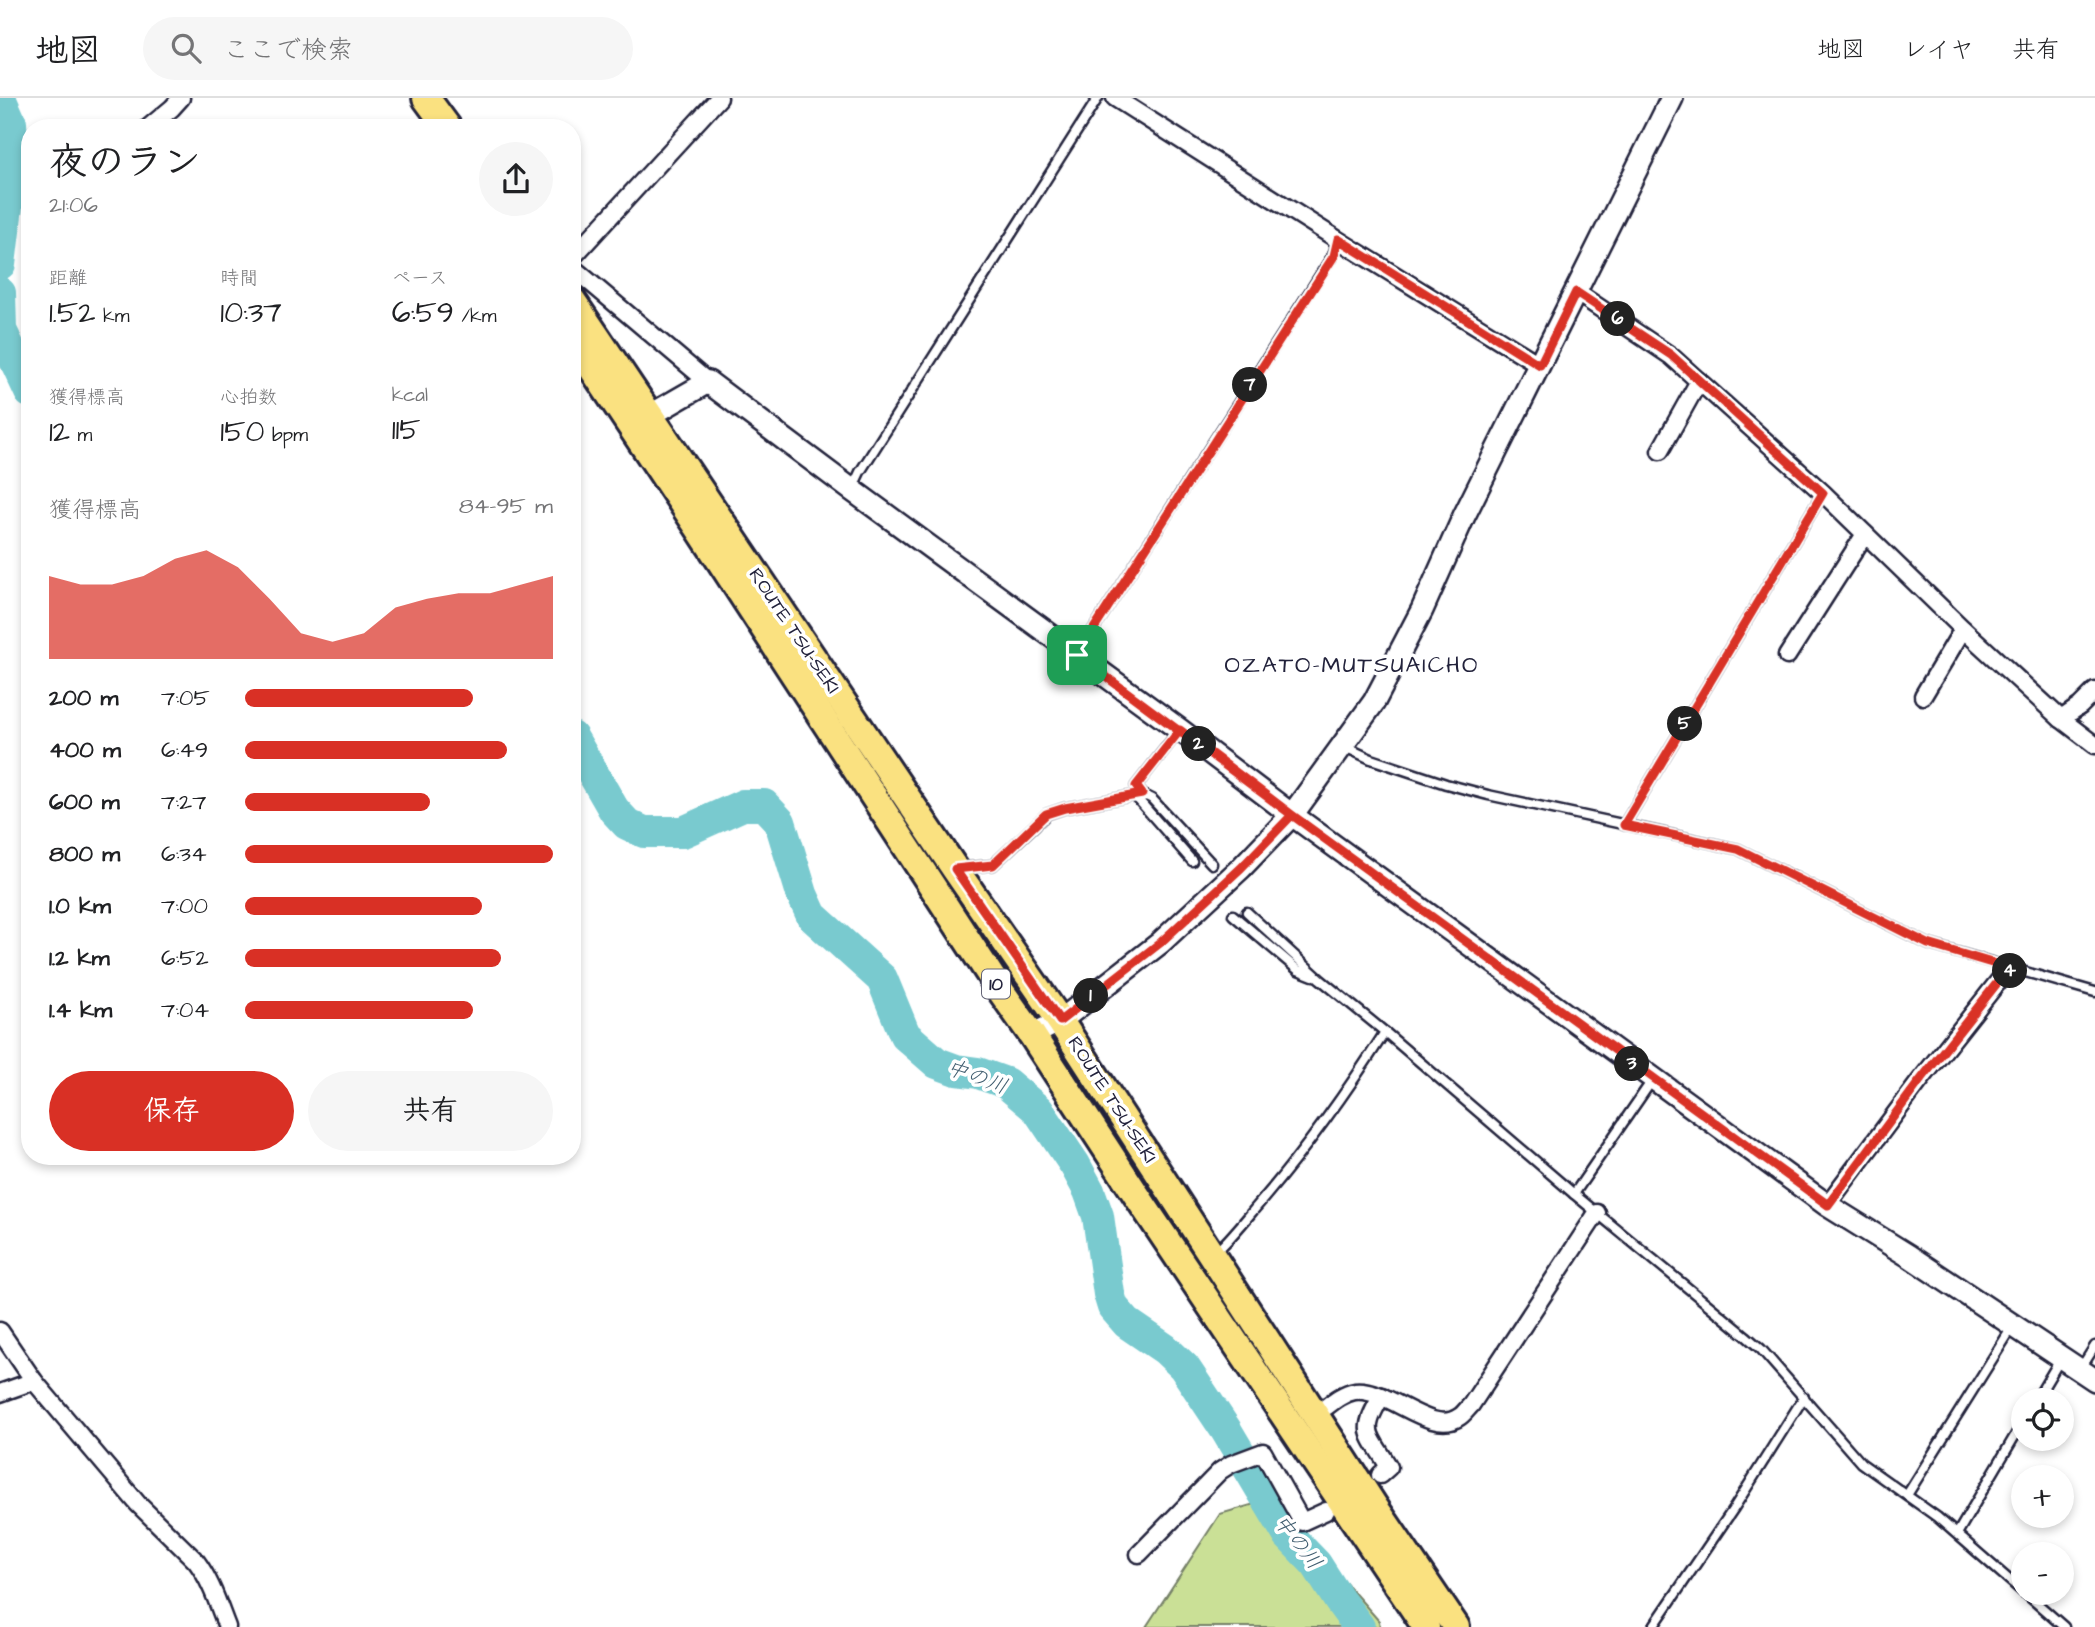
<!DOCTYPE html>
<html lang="ja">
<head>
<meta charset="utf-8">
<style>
  body { margin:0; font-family:"Architects Daughter","Klee One",sans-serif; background:#f6f6f6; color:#202124; height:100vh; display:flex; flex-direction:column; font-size:26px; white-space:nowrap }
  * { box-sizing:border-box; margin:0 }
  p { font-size:23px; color:#757577 }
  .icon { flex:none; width:38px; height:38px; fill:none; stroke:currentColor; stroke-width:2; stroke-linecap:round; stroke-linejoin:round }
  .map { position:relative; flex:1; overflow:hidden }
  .sheet { position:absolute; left:21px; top:21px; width:560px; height:1046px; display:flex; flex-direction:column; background:#fff; border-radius:28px; box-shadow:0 4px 10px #0003 }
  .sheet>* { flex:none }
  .tools { position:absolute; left:2011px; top:1290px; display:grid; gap:14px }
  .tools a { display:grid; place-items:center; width:63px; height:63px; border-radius:50%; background:#fff; box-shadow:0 4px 10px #0003; font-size:35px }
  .pin { position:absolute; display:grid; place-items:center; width:60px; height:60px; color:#fff; margin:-30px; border-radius:14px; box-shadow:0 4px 10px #0006 }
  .km { position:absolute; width:35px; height:35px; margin:-18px; border-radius:50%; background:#222; color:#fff; font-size:19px; line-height:35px; text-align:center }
  .round { display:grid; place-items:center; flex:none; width:74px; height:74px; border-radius:37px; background:#f6f6f6 }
  .headline { display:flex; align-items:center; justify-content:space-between; height:119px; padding:0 28px }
  h1 { font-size:38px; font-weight:600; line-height:52px }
  .figures { display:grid; grid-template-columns:repeat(3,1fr); gap:10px; height:119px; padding:7px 28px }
  .figures div { display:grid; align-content:center }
  .figures b { font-size:30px; font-weight:600 }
  .figures small { font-size:19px; font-weight:400 }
  .figures p { font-size:19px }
  .chart { height:196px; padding:14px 28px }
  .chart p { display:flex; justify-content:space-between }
  .chart svg { width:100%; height:126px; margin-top:7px; fill:#d93025; opacity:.7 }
  .primary-button { display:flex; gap:14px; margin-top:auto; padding:14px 28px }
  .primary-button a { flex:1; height:80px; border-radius:42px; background:#d93025; color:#fff; font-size:28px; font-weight:600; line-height:80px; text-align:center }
  .primary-button a+a { background:#f6f6f6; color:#202124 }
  ul { padding:0 28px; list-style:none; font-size:23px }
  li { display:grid; grid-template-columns:112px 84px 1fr; align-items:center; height:52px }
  li i { height:18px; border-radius:9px; background:#d93025 }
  header { display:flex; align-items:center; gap:42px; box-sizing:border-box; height:98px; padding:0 35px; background:#fff; border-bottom:2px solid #e0e0e0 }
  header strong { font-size:33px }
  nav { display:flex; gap:38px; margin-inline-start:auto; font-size:24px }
  .search { width:490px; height:63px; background:#f6f6f6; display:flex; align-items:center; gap:18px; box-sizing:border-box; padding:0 24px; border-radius:38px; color:#757577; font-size:26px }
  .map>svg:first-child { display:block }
  .green { fill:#cae096; stroke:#768168; stroke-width:2 }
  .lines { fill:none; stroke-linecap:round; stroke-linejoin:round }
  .river { stroke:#79cacf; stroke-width:32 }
  .service-casing { stroke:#22223b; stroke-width:13 }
  .minor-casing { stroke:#22223b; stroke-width:21 }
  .tertiary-casing { stroke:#22223b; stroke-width:26 }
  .primary-casing { stroke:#22223b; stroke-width:32 }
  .service { stroke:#fff; stroke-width:8 }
  .minor { stroke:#fff; stroke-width:16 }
  .tertiary { stroke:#fff; stroke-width:21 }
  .primary { stroke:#fae180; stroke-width:26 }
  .route-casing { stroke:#fff; stroke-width:14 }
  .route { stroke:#d93025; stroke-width:9 }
  .labels { text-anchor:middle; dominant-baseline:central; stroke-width:7; stroke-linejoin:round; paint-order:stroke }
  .shield { fill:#fff; stroke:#646476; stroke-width:2 }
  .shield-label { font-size:18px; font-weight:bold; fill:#22223b }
  .street-label { font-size:19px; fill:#22223b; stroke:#fff }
  .water-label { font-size:21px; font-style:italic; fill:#405d6f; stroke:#fff }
  .quarter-label { font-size:23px; letter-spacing:2px; fill:#22223b; stroke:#fff }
</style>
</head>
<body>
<header>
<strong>地図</strong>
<div class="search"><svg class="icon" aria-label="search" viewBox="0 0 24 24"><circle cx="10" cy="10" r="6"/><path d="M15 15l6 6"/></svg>ここで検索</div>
<nav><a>地図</a><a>レイヤ</a><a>共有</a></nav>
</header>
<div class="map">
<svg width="2095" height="1529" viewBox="0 0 2095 1529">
  <rect width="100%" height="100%" fill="#fff"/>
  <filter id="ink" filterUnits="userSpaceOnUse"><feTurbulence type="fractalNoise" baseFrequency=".0143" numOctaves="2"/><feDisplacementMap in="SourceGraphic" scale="14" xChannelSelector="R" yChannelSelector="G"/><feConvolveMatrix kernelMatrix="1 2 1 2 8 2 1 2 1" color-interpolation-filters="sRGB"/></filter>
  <g filter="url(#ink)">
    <!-- green -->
    <polygon class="green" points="1272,1401 1379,1523 1380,1529 1146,1529 1220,1416"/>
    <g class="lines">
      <!-- river -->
      <g class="river">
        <polyline points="0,0 11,25 13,59 0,166"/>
        <polyline points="0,195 1,232 30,294"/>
        <polyline points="572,639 614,712 627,726 644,734 683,734 743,707 764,707 780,724 802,796 812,818 882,881 905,937 937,965 956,972 978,975 1006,985 1038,1012 1075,1067 1089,1093 1098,1118 1109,1196 1113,1209 1127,1225 1165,1251 1184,1269 1226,1332 1289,1438 1316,1466 1339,1502 1359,1529"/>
      </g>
      <!-- service casing -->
      <g class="service-casing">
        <g id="service">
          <polyline points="852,391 860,374 1098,0"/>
          <polyline points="1079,554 1333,157 1338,142"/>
          <polyline points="1343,648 1371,661 1446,686 1488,697 1738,751 1928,846 2095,894"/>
          <polyline points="1142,696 1152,701 1212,766"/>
          <polyline points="1135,698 1192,763"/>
          <polyline points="1624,727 1823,395"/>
          <polyline points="961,770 993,767 1047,716 1065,710 1142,696 1136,688 1178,634"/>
          <polyline points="1247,814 1320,881 1385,934 1574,1096 1746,1238 1761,1251 1861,1365 1937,1419 2023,1494"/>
          <polyline points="1233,817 1298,872 1313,878"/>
          <polyline points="1574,1096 1653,981"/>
          <path d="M 1222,1148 C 1237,1133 1250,1116 1264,1100 C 1309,1047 1348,992 1385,934"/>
          <polyline points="2081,1270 2095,1248"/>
          <polyline points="2036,1302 2061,1260"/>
          <polyline points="1907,1397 2013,1228"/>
          <polyline points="1957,1436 2023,1324"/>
          <polyline points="2024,1494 2064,1529"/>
          <polyline points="1653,1529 1734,1410 1804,1299"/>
        </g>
      </g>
      <!-- minor casing -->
      <g class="minor-casing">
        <g id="minor">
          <polyline points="1115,0 1343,145 1540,267"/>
          <polyline points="148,30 172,10 181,0"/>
          <polyline points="572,160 719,0"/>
          <polyline points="572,169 708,284"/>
          <polyline points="1576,194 1671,258 1823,395 1963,531 2061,621 2095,647"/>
          <polyline points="1660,353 1699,283"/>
          <polyline points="1787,558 1865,436"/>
          <polyline points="1923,598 1963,531"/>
          <polyline points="2061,621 2080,608 2095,593"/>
          <polyline points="1827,1107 1919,984 2001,880 2012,871"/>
          <path d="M 0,1233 L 34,1283 L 138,1406 L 196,1463 C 211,1483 218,1506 227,1529"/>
          <polyline points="0,1295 34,1283"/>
          <path d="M 1326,1309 C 1335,1302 1344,1295 1355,1293 C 1387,1289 1432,1339 1459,1319 C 1463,1317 1467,1311 1471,1307 L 1597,1115"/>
          <path d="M 1380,1377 L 1389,1369 C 1369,1335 1359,1335 1382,1298"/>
          <polyline points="1139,1456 1220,1373 1231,1366 1263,1354 1302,1424 1326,1413"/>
        </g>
      </g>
      <!-- tertiary casing -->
      <g class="tertiary-casing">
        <g id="tertiary">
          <polyline points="649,318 708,284 852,392 1180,632 1292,717 1827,1107 1909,1158 2095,1282"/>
          <polyline points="1032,937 1060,923 1160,845 1241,770 1292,717 1374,604 1422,512 1464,418 1672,0"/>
        </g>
      </g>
      <!-- primary casing -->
      <g class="primary-casing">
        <g id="primary">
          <polyline points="426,0 448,30"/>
          <polyline points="572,202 955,771 1060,923 1374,1408 1456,1529"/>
          <polyline points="572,240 698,429 996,886 1032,937 1145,1110 1426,1529"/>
        </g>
      </g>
      <!-- service -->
      <use href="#service" class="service"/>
      <!-- minor -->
      <use href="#minor" class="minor"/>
      <!-- tertiary -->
      <use href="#tertiary" class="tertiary"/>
      <!-- primary -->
      <use href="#primary" class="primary"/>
    </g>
  </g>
  <g class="lines" filter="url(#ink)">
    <!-- route casing -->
    <g class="route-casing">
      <polyline id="route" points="1077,557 1292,717 1241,770 1160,845 1060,923 955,771 993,767 1046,716 1065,710 1142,696 1136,688 1180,632 1292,717 1828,1107 1919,984 2001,880 2012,871 1928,846 1738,751 1624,727 1823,395 1671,257 1576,194 1540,267 1338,141 1334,158 1077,557"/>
    </g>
    <!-- route -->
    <use href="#route" class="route"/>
  </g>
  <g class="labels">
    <!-- shield labels -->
    <rect class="shield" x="982" y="871.5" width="28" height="29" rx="5"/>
    <g class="shield-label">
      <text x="996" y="886">10</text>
    </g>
    <!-- street labels -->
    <g class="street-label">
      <text transform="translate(794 533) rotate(56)">ROUTE TSU-SEKI</text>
      <text transform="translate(1112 1002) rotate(57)">ROUTE TSU-SEKI</text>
    </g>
    <!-- water labels -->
    <g class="water-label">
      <text transform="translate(977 979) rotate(20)">中の川</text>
      <text transform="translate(1298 1444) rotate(52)">中の川</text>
    </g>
    <!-- quarter labels -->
    <g class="quarter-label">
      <text x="1352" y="567">OZATO-MUTSUAICHO</text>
    </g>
  </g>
</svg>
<div class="tools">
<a><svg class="icon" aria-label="locate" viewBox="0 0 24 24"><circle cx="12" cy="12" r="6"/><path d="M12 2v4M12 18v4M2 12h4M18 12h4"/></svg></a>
<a>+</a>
<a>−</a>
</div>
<div class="pin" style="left:1077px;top:557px;background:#1e9e55"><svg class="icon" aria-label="arrive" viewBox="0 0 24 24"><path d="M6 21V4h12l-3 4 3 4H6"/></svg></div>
<b class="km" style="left:1091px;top:898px">1</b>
<b class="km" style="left:1199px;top:646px">2</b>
<b class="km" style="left:1632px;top:966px">3</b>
<b class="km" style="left:2010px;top:873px">4</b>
<b class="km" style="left:1685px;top:626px">5</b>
<b class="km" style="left:1618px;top:221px">6</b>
<b class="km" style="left:1250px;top:287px">7</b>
<section class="sheet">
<div class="headline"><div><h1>夜のラン</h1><p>21:06</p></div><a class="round"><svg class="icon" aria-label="share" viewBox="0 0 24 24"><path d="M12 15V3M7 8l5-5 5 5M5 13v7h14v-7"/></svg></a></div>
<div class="figures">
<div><p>距離</p><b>1.52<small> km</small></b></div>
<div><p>時間</p><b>10:37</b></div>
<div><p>ペース</p><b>6:59<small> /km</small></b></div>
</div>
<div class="figures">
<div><p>獲得標高</p><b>12<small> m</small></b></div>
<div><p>心拍数</p><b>150<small> bpm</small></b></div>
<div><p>kcal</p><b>115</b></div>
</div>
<div class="chart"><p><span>獲得標高</span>84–95 m</p>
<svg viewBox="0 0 160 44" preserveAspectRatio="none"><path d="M0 44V15L10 18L20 18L30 15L40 9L50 6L60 12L70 23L80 35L90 38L100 35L110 26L120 23L130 21L140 21L150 18L160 15V44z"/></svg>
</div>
<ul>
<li><b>200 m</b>7:05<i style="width:74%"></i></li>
<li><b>400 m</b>6:49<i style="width:85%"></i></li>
<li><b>600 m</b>7:27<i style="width:60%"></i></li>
<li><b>800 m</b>6:34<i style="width:100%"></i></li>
<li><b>1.0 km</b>7:00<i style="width:77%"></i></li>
<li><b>1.2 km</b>6:52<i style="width:83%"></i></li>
<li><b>1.4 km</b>7:04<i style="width:74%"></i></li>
</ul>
<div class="primary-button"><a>保存</a><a>共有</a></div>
</section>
</div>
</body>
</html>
